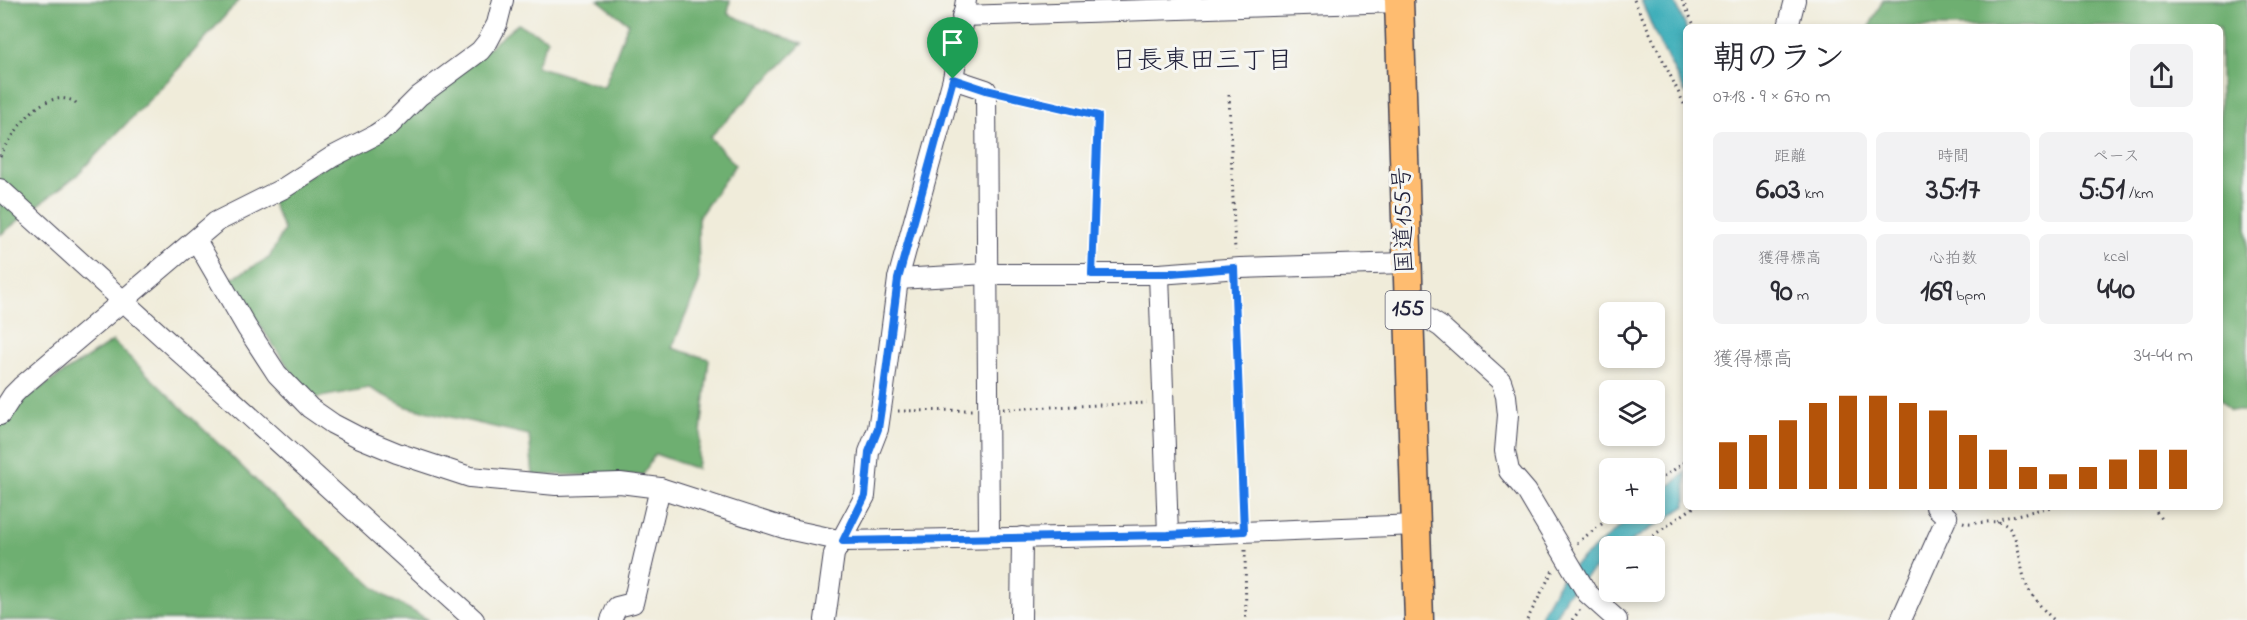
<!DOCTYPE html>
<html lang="ja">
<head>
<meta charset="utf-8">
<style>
  body { margin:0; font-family:"Indie Flower","Klee One",sans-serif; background:#f2f2f3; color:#2b2b33; height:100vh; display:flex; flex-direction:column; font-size:22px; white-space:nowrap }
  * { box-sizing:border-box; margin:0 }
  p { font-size:20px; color:#7c7c81 }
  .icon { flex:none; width:33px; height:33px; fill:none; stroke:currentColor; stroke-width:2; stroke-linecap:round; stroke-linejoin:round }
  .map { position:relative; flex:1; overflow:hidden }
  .panel { position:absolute; left:1683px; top:24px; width:540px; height:486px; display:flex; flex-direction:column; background:#fff; border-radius:9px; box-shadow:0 3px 9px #0003 }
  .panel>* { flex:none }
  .tools { position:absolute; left:1599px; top:302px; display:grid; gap:12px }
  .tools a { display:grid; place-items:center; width:66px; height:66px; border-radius:9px; background:#fff; box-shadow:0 3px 9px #0003; font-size:30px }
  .pin { position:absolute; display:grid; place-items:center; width:51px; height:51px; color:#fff; margin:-62px -26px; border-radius:50% 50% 50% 0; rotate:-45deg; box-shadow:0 0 6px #0007 }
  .pin .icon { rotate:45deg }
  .round { display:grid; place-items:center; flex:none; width:63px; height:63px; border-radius:9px; background:#f2f2f3 }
  .summary { display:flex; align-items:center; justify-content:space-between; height:102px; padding:0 30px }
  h1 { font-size:33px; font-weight:800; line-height:45px }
  .figures { display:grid; grid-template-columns:repeat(3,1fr); gap:9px; height:102px; padding:6px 30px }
  .figures div { display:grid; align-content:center; border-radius:9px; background:#f2f2f3; text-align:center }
  .figures b { font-size:30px; font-weight:800 }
  .figures small { font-size:16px; font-weight:400 }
  .figures p { font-size:16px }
  .chart { height:168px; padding:12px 30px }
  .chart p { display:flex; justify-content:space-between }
  .chart svg { width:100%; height:108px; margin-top:6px; stroke:#b45309; stroke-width:6 }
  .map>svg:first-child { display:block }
  .forest { fill:#6eaf71; stroke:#486856; stroke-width:1.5 }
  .water { fill:#40afba; stroke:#31687a; stroke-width:1.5 }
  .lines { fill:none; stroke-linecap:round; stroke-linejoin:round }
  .minor-casing { stroke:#414053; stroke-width:22 }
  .highway-casing { stroke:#414053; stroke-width:31 }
  .path { stroke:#414053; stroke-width:3; stroke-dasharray:1.5 4.5; stroke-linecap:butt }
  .minor { stroke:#fff; stroke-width:20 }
  .highway { stroke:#febc70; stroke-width:28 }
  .route-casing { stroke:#fff; stroke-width:12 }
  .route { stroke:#1a73e8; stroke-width:8 }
  .labels { text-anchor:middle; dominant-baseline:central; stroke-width:6; stroke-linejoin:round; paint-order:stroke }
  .shield { fill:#f6f6f2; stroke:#626272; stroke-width:1.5 }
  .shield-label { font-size:22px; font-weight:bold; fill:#22223b }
  .street-label { font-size:24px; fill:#22223b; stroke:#f6f6f2 }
  .neighbourhood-label { font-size:26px; fill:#22223b; stroke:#f6f6f2 }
</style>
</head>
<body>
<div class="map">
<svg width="2247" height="620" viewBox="0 0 2247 620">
  <rect width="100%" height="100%" fill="#f6f6f2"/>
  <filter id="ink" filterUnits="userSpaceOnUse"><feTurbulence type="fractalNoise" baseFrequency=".0167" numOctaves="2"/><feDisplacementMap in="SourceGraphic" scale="12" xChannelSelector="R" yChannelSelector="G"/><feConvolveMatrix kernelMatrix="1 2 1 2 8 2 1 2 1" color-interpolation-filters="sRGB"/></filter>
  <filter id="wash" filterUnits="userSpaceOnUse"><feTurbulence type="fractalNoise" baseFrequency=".008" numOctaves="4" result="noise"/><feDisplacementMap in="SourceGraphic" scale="24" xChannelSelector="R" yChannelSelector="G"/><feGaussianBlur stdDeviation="1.35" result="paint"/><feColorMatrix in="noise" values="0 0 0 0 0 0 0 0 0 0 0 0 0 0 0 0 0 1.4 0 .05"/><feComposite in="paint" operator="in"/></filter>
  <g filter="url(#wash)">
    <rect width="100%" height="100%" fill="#f0ecda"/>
    <!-- forest -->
    <g class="forest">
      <polygon points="0,0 239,0 173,75 76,176 0,235"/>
      <polygon points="598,0 730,0 728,14 802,44 710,137 735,165 698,218 699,283 672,348 709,359 697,469 655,454 643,475 533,475 529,435 407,407 369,388 310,399 229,280 269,258 284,230 270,198 393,125 518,24 548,39 536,66 604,87 628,23"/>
      <polygon points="1883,0 2247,0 2247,412 2230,410 2220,400 2220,27 1869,27"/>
      <polygon points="113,341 274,498 383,595 429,620 0,620 0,418 23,399"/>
    </g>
    <!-- water -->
    <g class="water">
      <polygon points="1641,0 1674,0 1686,27 1686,94 1656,36"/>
      <polygon points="1686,472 1686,506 1624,546 1610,546 1609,555 1566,596 1554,620 1538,620 1564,574 1636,513 1654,513 1655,498"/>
    </g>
  </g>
  <g filter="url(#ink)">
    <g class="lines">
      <!-- minor casing -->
      <g class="minor-casing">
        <g id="minor">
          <polyline points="962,16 1399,2"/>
          <polyline points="1788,27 1795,0"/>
          <polyline points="953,79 986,90 989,537"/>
          <polyline points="0,189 474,620"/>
          <polyline points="196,240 247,328 277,374 310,408 333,424 358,437 397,453 470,477 556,485 620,483 660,488 787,529 843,541 1168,535 1416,525"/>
          <polyline points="1159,274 1168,535"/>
          <polyline points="898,279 988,274 1159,274 1240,268 1406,263"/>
          <polyline points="1408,306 1441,327 1501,381 1506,396 1508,415 1505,451 1509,471 1527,492 1587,593 1617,620"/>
          <polyline points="0,415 13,395 21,387 216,222 284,188 332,157 375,135 390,125 419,96 480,51 488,41 497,24 503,0"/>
          <polyline points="611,620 617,607 633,603 660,488"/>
          <polyline points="825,620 834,554 865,496 869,452 878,429 884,388 898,279 953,79 966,0"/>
          <polyline points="1021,620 1022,537"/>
          <polyline points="1901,620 1947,517 1936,507"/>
        </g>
      </g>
      <!-- highway casing -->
      <g class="highway-casing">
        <polyline id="highway" points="1399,0 1419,620"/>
      </g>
      <!-- path -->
      <g class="path">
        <polyline points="1634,0 1686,108"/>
        <polyline points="1682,0 1695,27"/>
        <polyline points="1002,94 1098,116 1092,257"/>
        <polyline points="1229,95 1235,251"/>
        <path d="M 0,156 C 16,131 38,88 74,101 L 79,106"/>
        <polyline points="1235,286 1243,516"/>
        <polyline points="1003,409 1147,403"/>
        <polyline points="898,411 973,410"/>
        <polyline points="1654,484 1686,461"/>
        <polyline points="2153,507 2163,522"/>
        <path d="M 1963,522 C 1977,526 1992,518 2004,524 C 2021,532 2019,572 2028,588 C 2034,599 2044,611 2054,620"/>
        <polyline points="1997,522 1999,519 2051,507"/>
        <polyline points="1577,543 1616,513"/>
        <polyline points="1638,546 1694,507"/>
        <polyline points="1245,550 1246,620"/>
        <polyline points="1601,583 1610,572"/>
        <polyline points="1527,620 1553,570"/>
        <polyline points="1572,620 1580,610"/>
      </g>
      <!-- minor -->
      <use href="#minor" class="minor"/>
      <!-- highway -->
      <use href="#highway" class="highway"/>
    </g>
  </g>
  <g class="lines" filter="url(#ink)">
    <!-- route casing -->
    <g class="route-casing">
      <polygon id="route" points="953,79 986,90 1098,116 1092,274 1159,274 1234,268 1244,531 1168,535 843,541 865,496 869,452 878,429 884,388 898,279"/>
    </g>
    <!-- route -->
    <use href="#route" class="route"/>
  </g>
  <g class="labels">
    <!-- shield labels -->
    <rect class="shield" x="1385.5" y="291" width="45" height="38" rx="4.5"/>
    <g class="shield-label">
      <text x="1408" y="310">155</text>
    </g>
    <!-- street labels -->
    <g class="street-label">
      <text transform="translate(1405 220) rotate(-92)">国道155号</text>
    </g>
    <!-- neighbourhood labels -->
    <g class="neighbourhood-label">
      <text x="1202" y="62">日長東田三丁目</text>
    </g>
  </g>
</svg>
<div class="tools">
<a><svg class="icon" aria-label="locate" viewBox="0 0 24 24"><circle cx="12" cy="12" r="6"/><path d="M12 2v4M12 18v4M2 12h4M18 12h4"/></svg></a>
<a><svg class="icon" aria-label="layers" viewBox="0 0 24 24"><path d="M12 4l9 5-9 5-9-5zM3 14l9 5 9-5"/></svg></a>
<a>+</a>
<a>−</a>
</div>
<div class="pin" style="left:953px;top:79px;background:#1e9e55"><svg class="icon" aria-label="arrive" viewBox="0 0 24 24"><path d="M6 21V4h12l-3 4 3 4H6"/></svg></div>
<section class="panel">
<div class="summary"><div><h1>朝のラン</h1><p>07:18 · 9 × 670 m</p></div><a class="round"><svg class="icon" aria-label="share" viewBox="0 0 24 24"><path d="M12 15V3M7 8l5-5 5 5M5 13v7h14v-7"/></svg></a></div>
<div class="figures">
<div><p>距離</p><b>6.03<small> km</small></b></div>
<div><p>時間</p><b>35:17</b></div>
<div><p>ペース</p><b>5:51<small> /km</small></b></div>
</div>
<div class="figures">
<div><p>獲得標高</p><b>90<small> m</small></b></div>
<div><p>心拍数</p><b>169<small> bpm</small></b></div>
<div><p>kcal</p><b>440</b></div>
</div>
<div class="chart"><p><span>獲得標高</span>34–44 m</p>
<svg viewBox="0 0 160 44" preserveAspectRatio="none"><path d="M5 44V25M15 44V22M25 44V16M35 44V9M45 44V6M55 44V6M65 44V9M75 44V12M85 44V22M95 44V28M105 44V35M115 44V38M125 44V35M135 44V32M145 44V28M155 44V28"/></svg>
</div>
</section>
</div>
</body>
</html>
